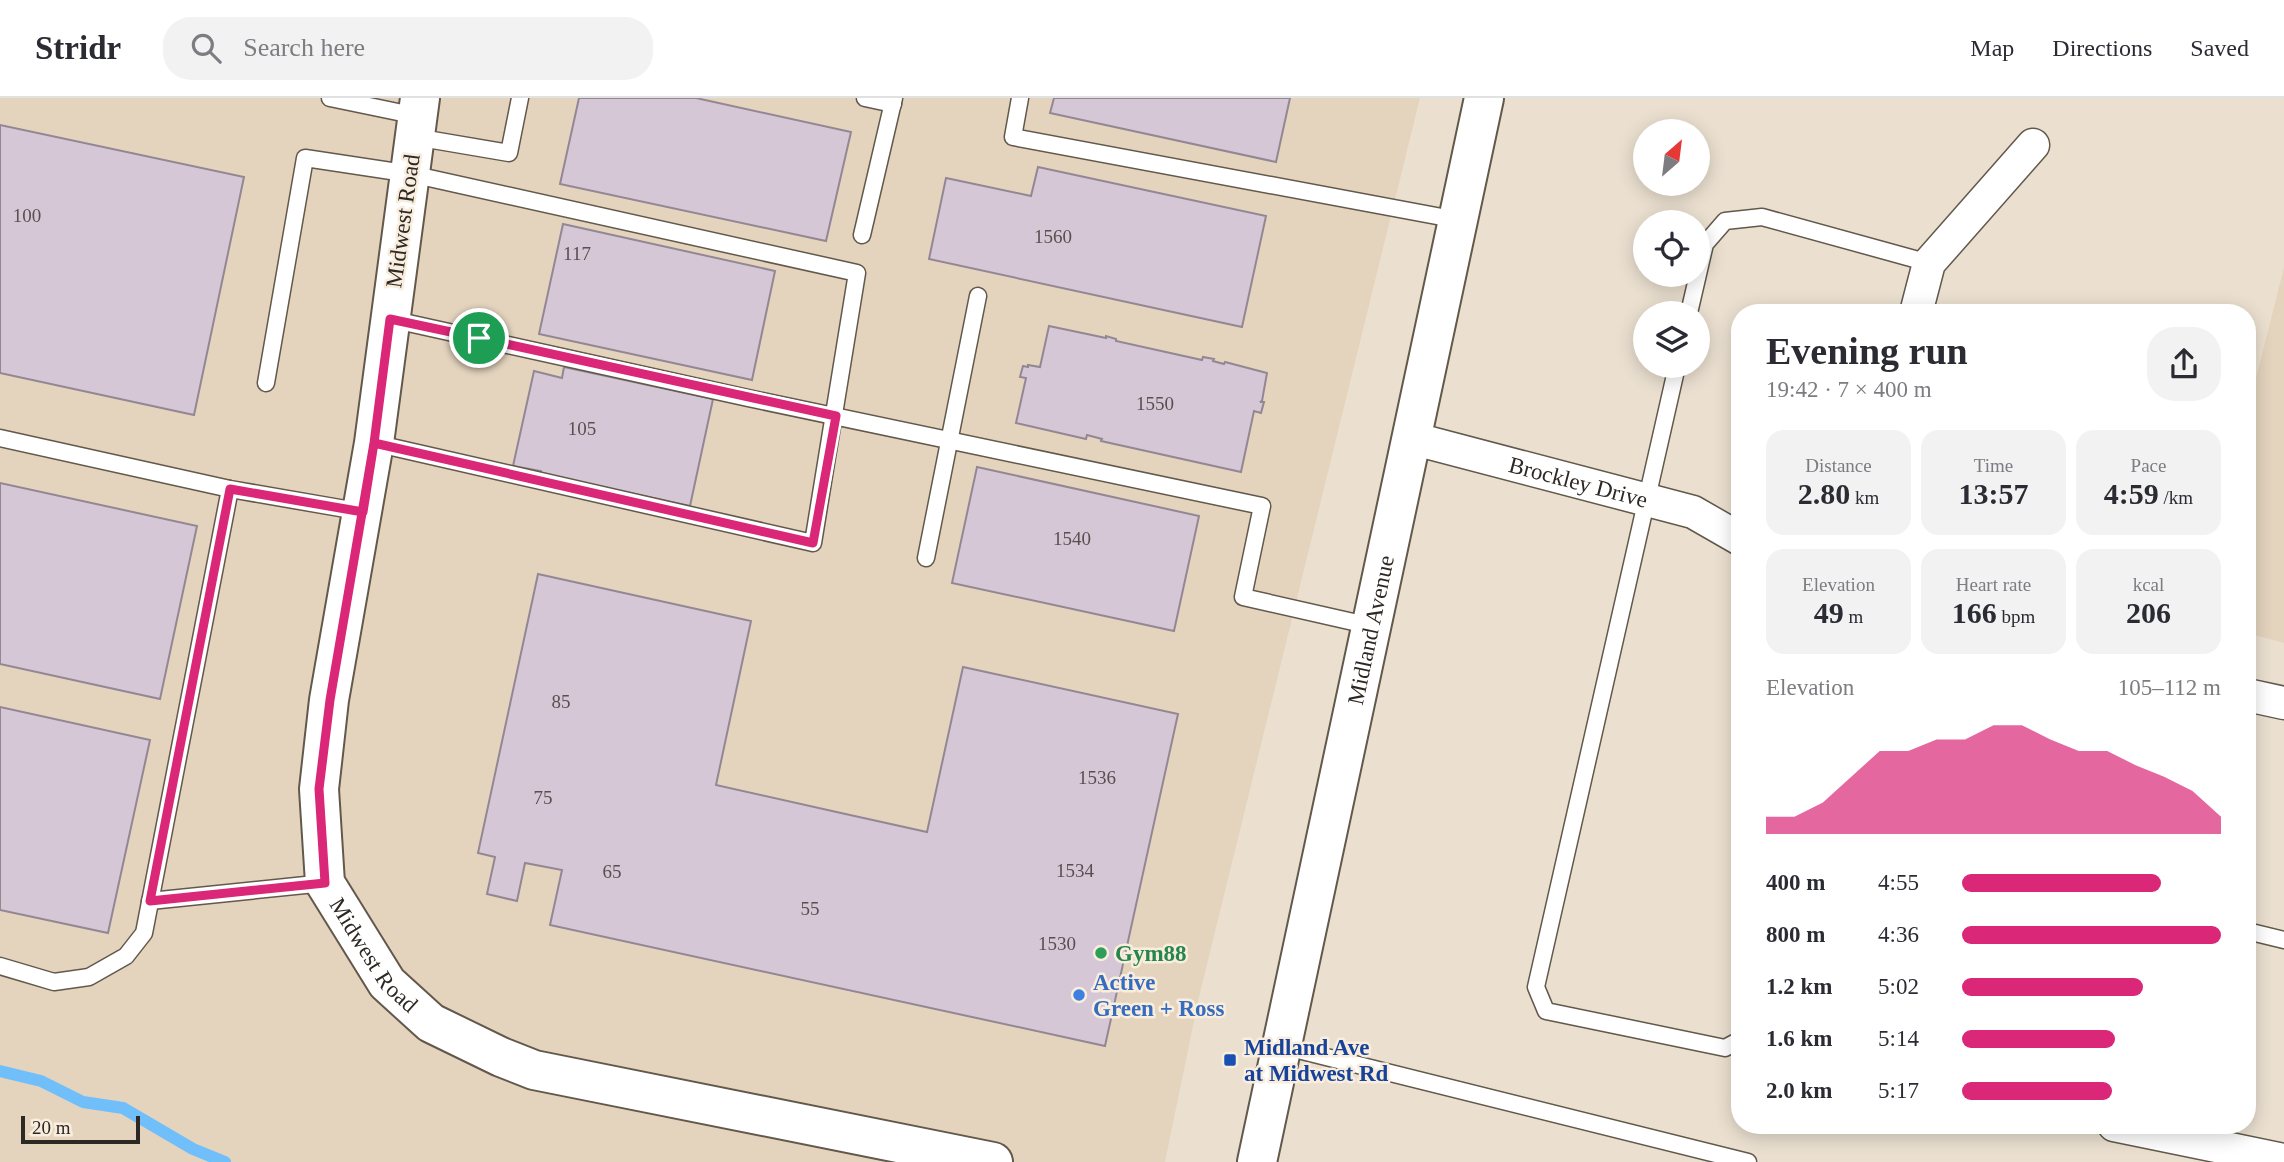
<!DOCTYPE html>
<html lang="en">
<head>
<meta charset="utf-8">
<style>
  body { margin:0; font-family:"Times New Roman",serif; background:#f2f2f3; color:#2b2b33; height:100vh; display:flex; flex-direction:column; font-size:26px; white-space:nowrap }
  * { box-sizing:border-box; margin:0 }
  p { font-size:23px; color:#7c7c81 }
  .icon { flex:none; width:38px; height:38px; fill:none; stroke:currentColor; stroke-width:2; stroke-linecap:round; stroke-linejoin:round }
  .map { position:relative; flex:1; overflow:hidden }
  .side { position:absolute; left:1731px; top:206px; width:525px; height:830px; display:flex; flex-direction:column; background:#fff; border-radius:28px; box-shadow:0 4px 18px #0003 }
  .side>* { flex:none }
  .needle { width:46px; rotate:28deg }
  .buttons { position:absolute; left:1633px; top:21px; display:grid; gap:14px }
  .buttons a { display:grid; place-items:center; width:77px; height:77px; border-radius:50%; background:#fff; box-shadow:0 4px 18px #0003; font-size:35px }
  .scale { position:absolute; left:21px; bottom:18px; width:119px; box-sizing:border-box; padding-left:7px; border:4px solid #2d2823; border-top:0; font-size:19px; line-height:24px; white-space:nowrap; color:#2d2823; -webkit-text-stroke:5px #f9eddd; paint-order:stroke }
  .pin { position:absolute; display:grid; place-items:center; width:60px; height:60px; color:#fff; margin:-30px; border:4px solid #fff; border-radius:50%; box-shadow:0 2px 7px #0007 }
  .round { display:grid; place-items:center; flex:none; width:74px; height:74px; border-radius:28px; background:#f2f2f3 }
  .headline { display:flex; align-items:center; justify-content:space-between; height:119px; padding:0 35px }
  h1 { font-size:38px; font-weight:700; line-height:52px }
  .figures { display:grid; grid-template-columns:repeat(3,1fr); gap:10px; height:119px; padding:7px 35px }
  .figures div { display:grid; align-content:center; border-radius:18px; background:#f2f2f3; text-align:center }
  .figures b { font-size:30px; font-weight:700 }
  .figures small { font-size:19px; font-weight:400 }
  .figures p { font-size:19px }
  .chart { height:196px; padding:14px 35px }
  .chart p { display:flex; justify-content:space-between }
  .chart svg { width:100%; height:126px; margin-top:7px; fill:#db2777; opacity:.7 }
  ul { padding:0 35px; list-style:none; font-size:23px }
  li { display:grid; grid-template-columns:112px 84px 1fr; align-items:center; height:52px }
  li i { height:18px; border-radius:9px; background:#db2777 }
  header { display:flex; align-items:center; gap:42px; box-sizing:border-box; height:98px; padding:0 35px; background:#fff; border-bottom:2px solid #e1e1e2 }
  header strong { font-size:33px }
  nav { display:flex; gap:38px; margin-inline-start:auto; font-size:24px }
  .search { width:490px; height:63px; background:#f2f2f3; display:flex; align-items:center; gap:18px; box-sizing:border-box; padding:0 24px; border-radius:28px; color:#7c7c81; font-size:26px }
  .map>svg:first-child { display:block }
  .built { fill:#e4d4be }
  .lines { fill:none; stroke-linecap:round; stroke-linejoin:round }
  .stream { stroke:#71bffa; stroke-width:12 }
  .building { fill:#d5c7d5; stroke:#948794; stroke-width:2 }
  .lane-casing { stroke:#62584b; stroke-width:19 }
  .street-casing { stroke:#62584b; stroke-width:35 }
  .secondary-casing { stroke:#62584b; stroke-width:42 }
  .lane { stroke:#fff; stroke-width:16 }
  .street { stroke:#fff; stroke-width:32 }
  .secondary { stroke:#fff; stroke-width:38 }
  .route-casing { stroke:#fff; stroke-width:14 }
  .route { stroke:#db2777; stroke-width:9 }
  .leisure-dot { fill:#2e9e5b; stroke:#f9eddd; stroke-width:2.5 }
  .shop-dot { fill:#3f7fe0; stroke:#f9eddd; stroke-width:2.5 }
  .transit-dot { fill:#1a4fb4; stroke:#f9eddd; stroke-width:2.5 }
  .labels { text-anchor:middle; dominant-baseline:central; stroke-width:5; stroke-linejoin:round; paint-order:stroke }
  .number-label { font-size:19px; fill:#575050 }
  .street-label { font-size:23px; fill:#2d2823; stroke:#f9eddd }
  .leisure-label { font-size:23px; font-weight:bold; fill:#27864d; stroke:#f9eddd; text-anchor:start }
  .shop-label { font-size:23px; font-weight:bold; fill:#366cbe; stroke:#f9eddd; text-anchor:start }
  .transit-label { font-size:23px; font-weight:bold; fill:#164399; stroke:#f9eddd; text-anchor:start }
</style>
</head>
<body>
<header>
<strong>Stridr</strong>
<div class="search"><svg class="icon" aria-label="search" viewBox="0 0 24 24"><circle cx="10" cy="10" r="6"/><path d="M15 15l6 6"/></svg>Search here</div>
<nav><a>Map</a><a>Directions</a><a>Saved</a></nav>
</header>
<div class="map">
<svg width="2284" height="1064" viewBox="0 0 2284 1064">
  <rect width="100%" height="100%" fill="#ebe0d0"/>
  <!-- built -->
  <g class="built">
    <polygon points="0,0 1420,0 1199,899 1165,1064 0,1064"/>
    <polygon points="2284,169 2284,545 2247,535 2247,316"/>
  </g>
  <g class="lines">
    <!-- stream -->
    <polyline class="stream" points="0,973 41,983 83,1004 123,1010 193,1051 225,1064"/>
  </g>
  <!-- building -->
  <g class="building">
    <polygon points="579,0 696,0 851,34 826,143 560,86"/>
    <polygon points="1054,0 1290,0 1276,64 1050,15"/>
    <polygon points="0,27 244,79 194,317 0,275"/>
    <polygon points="1038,69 1266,118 1242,229 929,161 946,80 1031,98"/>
    <polygon points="563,126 775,173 752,282 539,236"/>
    <polygon points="1049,228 1106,240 1106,238 1116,241 1116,243 1202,262 1203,259 1214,261 1213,263 1224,266 1225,264 1267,275 1262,303 1260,304 1264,304 1261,315 1254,313 1241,374 1101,343 1102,341 1087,337 1086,341 1016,325 1026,280 1020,279 1023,268 1028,269 1028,267 1040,269"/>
    <polygon points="564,269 713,301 690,408 541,376 541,373 513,368 534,273 562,280"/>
    <polygon points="977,369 1199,418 1174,533 952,485"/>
    <polygon points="0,385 197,428 160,601 0,566"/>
    <polygon points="538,476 751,523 716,687 841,715 927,734 963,569 1178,616 1105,948 550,827 562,772 525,765 517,803 487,796 495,759 478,755"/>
    <polygon points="0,609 150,642 108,835 0,812"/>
  </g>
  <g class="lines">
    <!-- lane casing -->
    <g class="lane-casing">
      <g id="lane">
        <polyline points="330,0 417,18"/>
        <polyline points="865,0 893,6"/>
        <polyline points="1020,0 1013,39 1458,122"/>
        <polyline points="415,39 509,55 520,0"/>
        <polyline points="862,137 894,0"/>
        <polyline points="1689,215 1705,146 1725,123 1762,119 1929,165"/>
        <polyline points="390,221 748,300 1262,408 1243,499 1371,528"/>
        <polyline points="1677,268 1536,889 1546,913 1725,950 1740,942"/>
        <polyline points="266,285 305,60 411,76 857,175 813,445 374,345"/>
        <polyline points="0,340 230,391 363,414"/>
        <polyline points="926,460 978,198"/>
        <polyline points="150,803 325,785"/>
        <polyline points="2247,833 2284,842"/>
        <polyline points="0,868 54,884 89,879 126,858 144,835 230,391"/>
        <polyline points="1282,948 1748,1064"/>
      </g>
    </g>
    <!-- street casing -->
    <g class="street-casing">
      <g id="street">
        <polyline points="1916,215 1929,165 2033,47"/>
        <path id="s1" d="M 1411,340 L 1693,414 L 1740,441"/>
        <polyline points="2247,597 2284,605"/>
        <polyline points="2114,1027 2284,1062"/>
      </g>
    </g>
    <!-- secondary casing -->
    <g class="secondary-casing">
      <g id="secondary">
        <path id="s2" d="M 420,0 L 374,345 L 329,602 L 319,691 L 325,785 L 387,885 L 431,925 L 501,959 L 534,972 L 993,1064"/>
        <path id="s3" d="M 1257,1064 L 1484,0"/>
      </g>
    </g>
    <!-- lane -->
    <use href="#lane" class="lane"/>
    <!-- street -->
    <use href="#street" class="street"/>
    <!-- secondary -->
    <use href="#secondary" class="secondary"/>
  </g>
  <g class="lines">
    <!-- route casing -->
    <g class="route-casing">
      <polyline id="route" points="479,240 390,221 374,345 330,602 319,691 325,785 150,803 230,391 363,414 374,345 813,445 836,318 479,240"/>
    </g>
    <!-- route -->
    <use href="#route" class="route"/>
  </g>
  <!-- markers -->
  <circle class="leisure-dot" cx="1101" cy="855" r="7"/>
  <circle class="shop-dot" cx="1079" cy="897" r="7"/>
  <rect class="transit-dot" x="1223" y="955" width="14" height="14" rx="3.5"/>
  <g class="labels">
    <!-- number labels -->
    <g class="number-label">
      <text x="27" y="117">100</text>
      <text x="1053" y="138">1560</text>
      <text x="577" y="155">117</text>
      <text x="1155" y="305">1550</text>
      <text x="582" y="330">105</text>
      <text x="1072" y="440">1540</text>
      <text x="561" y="603">85</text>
      <text x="1097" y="679">1536</text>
      <text x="543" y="699">75</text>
      <text x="1075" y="772">1534</text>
      <text x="612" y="773">65</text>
      <text x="810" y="810">55</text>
      <text x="1057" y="845">1530</text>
    </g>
    <!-- street labels -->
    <g class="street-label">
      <text transform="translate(403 123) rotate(-82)">Midwest Road</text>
      <text stroke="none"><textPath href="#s1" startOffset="173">Brockley Drive</textPath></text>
      <text stroke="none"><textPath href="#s3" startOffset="544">Midland Avenue</textPath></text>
      <text stroke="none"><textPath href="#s2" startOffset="880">Midwest Road</textPath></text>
    </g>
    <!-- leisure labels -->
    <g class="leisure-label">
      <text x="1115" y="855">Gym88</text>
    </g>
    <!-- shop labels -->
    <g class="shop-label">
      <text x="1093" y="884">Active<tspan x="1093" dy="26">Green + Ross</tspan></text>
    </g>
    <!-- transit labels -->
    <g class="transit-label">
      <text x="1244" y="949">Midland Ave<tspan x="1244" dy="26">at Midwest Rd</tspan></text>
    </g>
  </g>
</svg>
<div class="buttons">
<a><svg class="needle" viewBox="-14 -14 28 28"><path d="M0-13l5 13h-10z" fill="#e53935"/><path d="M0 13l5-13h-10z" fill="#7c7c81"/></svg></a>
<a><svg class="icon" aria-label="locate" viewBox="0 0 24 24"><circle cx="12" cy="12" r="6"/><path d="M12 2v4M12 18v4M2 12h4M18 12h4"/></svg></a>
<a><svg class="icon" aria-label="layers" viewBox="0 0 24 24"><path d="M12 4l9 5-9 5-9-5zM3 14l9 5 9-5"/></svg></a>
</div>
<div class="scale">20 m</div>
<div class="pin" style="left:479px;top:240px;background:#1e9e55"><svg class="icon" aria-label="arrive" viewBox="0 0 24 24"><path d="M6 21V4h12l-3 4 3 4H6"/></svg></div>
<section class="side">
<div class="headline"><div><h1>Evening run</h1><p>19:42 · 7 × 400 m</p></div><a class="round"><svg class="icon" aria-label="share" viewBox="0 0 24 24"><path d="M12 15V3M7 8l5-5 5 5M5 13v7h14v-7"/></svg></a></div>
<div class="figures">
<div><p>Distance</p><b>2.80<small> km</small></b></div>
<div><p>Time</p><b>13:57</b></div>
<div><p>Pace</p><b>4:59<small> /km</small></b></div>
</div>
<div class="figures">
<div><p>Elevation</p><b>49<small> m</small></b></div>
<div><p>Heart rate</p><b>166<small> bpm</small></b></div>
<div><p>kcal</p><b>206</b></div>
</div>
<div class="chart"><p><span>Elevation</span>105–112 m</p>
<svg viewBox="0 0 160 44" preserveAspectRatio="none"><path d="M0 44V38L10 38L20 33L30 24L40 15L50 15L60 11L70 11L80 6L90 6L100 11L110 15L120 15L130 20L140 24L150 29L160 38V44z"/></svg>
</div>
<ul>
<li><b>400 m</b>4:55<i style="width:77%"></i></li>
<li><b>800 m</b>4:36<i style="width:100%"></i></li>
<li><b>1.2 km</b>5:02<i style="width:70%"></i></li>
<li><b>1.6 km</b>5:14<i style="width:59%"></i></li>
<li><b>2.0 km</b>5:17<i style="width:58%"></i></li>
</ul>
</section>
</div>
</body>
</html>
